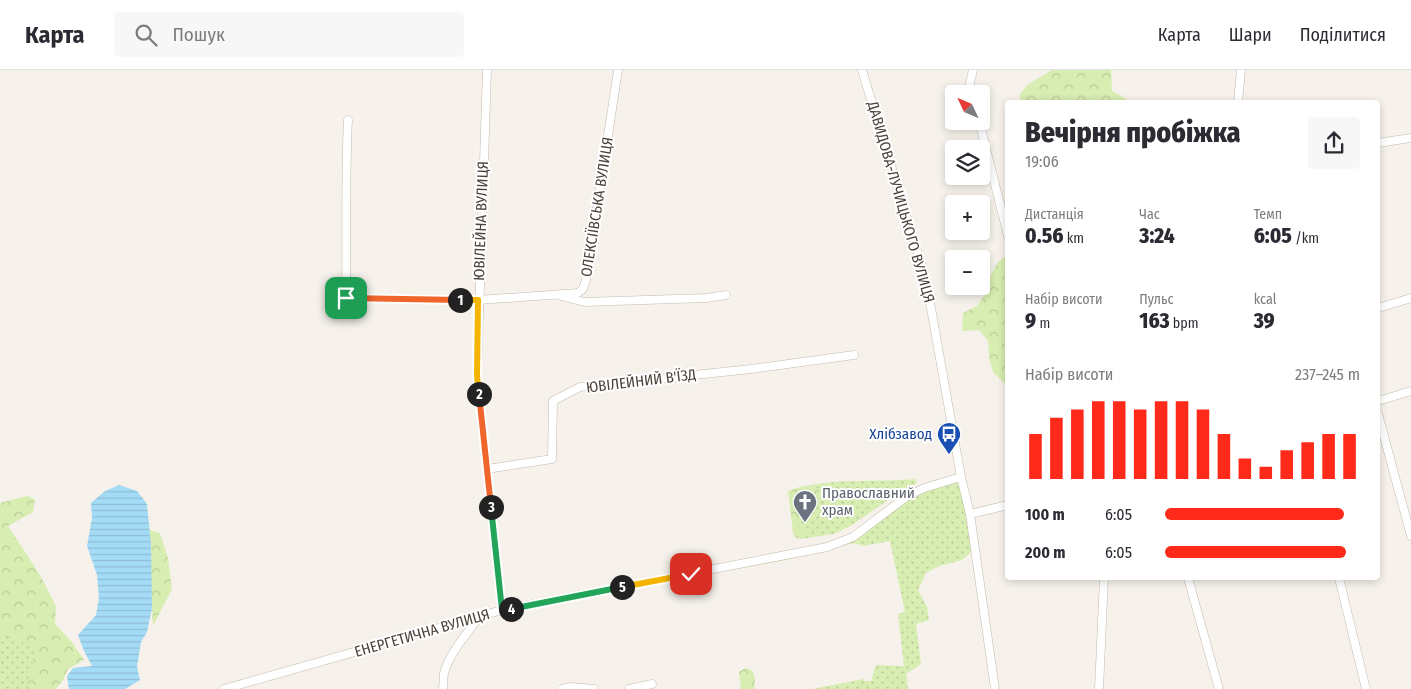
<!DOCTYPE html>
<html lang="uk">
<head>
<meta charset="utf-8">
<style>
  body { margin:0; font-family:"Fira Sans Condensed",sans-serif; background:#f7f7f7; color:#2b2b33; height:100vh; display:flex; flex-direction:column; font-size:19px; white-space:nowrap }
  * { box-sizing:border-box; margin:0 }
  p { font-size:16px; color:#7c7c81 }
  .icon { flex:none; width:28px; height:28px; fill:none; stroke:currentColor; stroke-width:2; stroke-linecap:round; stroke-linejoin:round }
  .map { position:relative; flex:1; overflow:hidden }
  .drawer { position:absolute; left:1005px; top:30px; width:375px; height:480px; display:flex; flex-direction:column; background:#fff; border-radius:5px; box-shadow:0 2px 8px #0003 }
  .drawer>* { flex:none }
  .needle { width:32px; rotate:314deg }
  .controls { position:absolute; left:945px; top:15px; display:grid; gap:10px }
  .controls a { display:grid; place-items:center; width:45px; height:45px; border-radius:5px; background:#fff; box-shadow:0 2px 8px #0003; font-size:25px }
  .pin { position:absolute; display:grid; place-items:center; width:42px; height:42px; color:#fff; margin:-21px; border-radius:10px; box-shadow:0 2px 8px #0006 }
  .km { position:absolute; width:25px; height:25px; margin:-12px; border-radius:50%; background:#222; color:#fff; font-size:14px; line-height:25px; text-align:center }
  .round { display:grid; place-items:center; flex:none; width:52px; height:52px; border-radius:5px; background:#f7f7f7 }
  .head { display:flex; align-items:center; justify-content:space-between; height:85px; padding:0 20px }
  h1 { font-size:28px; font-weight:800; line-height:38px }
  .metrics { display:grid; grid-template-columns:repeat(3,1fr); gap:8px; height:85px; padding:5px 20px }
  .metrics div { display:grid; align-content:center }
  .metrics b { font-size:21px; font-weight:800 }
  .metrics small { font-size:14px; font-weight:400 }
  .metrics p { font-size:14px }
  .chart { height:140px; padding:10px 20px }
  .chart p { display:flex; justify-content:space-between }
  .chart svg { width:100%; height:90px; margin-top:5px; stroke:#ff2a19; stroke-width:6 }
  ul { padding:0 20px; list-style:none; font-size:16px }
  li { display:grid; grid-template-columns:80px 60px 1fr; align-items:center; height:38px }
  li i { height:12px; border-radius:6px; background:#ff2a19 }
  header { display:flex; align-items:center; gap:30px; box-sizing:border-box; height:70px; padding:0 25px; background:#fff; border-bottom:1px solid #e1e1e2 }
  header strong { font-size:24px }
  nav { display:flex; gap:28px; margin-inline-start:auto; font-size:18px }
  .search { width:350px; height:45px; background:#f7f7f7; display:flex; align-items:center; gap:12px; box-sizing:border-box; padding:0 18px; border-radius:5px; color:#7c7c81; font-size:19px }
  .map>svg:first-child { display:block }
  .green { fill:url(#green-dots) }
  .forest { fill:url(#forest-crowns) }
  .water { fill:url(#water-rules) }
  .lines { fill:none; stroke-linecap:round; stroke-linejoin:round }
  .minor-casing { stroke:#c3b9ac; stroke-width:9 }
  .minor { stroke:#fff; stroke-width:8 }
  .split-1-casing { stroke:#fff; stroke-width:10 }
  .split-2-casing { stroke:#fff; stroke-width:10 }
  .split-3-casing { stroke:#fff; stroke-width:10 }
  .split-4-casing { stroke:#fff; stroke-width:10 }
  .split-5-casing { stroke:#fff; stroke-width:10 }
  .split-6-casing { stroke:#fff; stroke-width:10 }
  .split-1 { stroke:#f0652b; stroke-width:6 }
  .split-2 { stroke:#f5b400; stroke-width:6 }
  .split-3 { stroke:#f0652b; stroke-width:6 }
  .split-4 { stroke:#22a559; stroke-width:6 }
  .split-5 { stroke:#22a559; stroke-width:6 }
  .split-6 { stroke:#f5b400; stroke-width:6 }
  .labels { text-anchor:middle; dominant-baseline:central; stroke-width:4; stroke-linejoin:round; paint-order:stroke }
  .street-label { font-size:15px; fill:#4c4238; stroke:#fff }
  .transit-label { font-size:15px; fill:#164399; stroke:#fff; text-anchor:end }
  .worship-label { font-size:15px; fill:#5b616d; stroke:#fff; text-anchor:start }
</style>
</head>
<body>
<header>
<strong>Карта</strong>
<div class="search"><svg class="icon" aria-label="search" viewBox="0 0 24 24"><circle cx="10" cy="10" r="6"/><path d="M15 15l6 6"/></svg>Пошук</div>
<nav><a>Карта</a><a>Шари</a><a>Поділитися</a></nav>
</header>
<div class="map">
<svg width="1411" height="619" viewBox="0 0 1411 619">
  <defs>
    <pattern id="green-dots" width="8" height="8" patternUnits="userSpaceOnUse" patternTransform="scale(1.25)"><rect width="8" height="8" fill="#d7edb1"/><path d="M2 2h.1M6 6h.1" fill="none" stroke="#bacc99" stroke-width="1.8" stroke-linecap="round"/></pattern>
    <pattern id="forest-crowns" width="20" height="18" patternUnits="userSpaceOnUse" patternTransform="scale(1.25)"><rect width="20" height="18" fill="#d7edb1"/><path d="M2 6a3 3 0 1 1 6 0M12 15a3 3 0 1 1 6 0" fill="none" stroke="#bacc99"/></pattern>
    <pattern id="water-rules" width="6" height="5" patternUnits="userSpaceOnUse" patternTransform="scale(1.25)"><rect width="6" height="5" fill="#a4dbf6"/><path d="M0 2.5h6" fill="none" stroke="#8fbdd4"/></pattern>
  </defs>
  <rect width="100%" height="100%" fill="#f6f2eb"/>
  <!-- green -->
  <g class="green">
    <polygon points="961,407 975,478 962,490 939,496 926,503 918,520 927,537 929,550 916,554 921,594 906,604 908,619 812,619 864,609 864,611 871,611 876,595 904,596 898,544 905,542 890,471 863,476 854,473 785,490 738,499 853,467 905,428"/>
    <path d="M 915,409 L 917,412 L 914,415 L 891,428 L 852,455 L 834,464 L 801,469 L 794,467 L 788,421 C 828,407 873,413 915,409 Z"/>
    <polygon points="0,526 34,577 33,619 0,619"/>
  </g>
  <!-- forest -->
  <g class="forest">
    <polygon points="1052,0 1111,0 1112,21 1131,32 1022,32 1019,26 1027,15"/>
    <polygon points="1007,185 1007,316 993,302 989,287 988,271 979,260 962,261 963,243 977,236 984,226 987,212 998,192"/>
    <polygon points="803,416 819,418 819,429 803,434 798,437 798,458 811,458 812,463 793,464 790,435 792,420"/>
    <polygon points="27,426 35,429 33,442 8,456 40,505 56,536 55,554 71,571 84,590 68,599 63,610 56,619 29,619 27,612 32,595 34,577 0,564 0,433"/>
    <polygon points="147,459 160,463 168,488 172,519 153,556"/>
    <polygon points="745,598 753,601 755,610 754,619 741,619 739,602"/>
  </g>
  <!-- water -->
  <polygon class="water" points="119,415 137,421 147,434 151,474 152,538 147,562 141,572 137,597 140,610 125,619 69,619 67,606 73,598 92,596 84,581 78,565 96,545 99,528 97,505 87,476 92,448 91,433 105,421"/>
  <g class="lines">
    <!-- minor casing -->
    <g class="minor-casing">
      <g id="minor">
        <polyline points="487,0 477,306 502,540"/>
        <polyline points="862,0 926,210 961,407 970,444 995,619"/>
        <polyline points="972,24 970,13 973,0"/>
        <polyline points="1238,32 1241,0"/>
        <path d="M 348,50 C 345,110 347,169 346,228 L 478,230 L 578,223 L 583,219 L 586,210 L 618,0"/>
        <polyline points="979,51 1008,166"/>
        <polyline points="1378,73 1411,68"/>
        <polyline points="561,226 584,232 706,228 726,225"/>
        <polyline points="1378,238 1411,228"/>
        <polyline points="1378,331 1411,321"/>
        <polyline points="1378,344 1411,466"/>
        <polyline points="487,399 552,389 553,331 580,317 751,299 854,285"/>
        <polyline points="970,444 1008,435"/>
        <polyline points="1188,508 1219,619"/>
        <polyline points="1339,508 1366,619"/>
        <polyline points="224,619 502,540 827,477 853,467 906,427 924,418 961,407"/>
        <path d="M 443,619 C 444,614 443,608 444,603 C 450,582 467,564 479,547"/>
        <polyline points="562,619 571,617 594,619"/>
        <polyline points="629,619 652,614"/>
        <polyline points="1099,619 1104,508"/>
      </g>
    </g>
    <!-- minor -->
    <use href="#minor" class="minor"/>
  </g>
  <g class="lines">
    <!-- split-1 casing -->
    <g class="split-1-casing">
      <polyline id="split-1" points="346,228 460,230"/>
    </g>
    <!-- split-2 casing -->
    <g class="split-2-casing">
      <polyline id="split-2" points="460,230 478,230 477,306 479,324"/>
    </g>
    <!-- split-3 casing -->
    <g class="split-3-casing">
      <polyline id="split-3" points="479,324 491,437"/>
    </g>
    <!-- split-4 casing -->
    <g class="split-4-casing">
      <polyline id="split-4" points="491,437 502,540 511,539"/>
    </g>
    <!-- split-5 casing -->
    <g class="split-5-casing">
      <polyline id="split-5" points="511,539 622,517"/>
    </g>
    <!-- split-6 casing -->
    <g class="split-6-casing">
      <polyline id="split-6" points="622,517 691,504"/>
    </g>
    <!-- split-1 -->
    <use href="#split-1" class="split-1"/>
    <!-- split-2 -->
    <use href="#split-2" class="split-2"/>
    <!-- split-3 -->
    <use href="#split-3" class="split-3"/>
    <!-- split-4 -->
    <use href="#split-4" class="split-4"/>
    <!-- split-5 -->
    <use href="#split-5" class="split-5"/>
    <!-- split-6 -->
    <use href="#split-6" class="split-6"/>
  </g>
  <!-- icons -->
  <defs>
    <g id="bus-pin" transform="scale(1.25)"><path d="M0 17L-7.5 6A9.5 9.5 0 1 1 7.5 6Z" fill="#1a4fb4" stroke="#fff"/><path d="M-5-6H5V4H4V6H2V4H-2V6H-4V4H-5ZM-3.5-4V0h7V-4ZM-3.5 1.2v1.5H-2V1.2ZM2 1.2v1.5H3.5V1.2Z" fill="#fff"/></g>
    <g id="church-pin" transform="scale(1.25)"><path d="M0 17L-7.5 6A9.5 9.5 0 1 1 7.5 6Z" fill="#6b7280" stroke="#fff"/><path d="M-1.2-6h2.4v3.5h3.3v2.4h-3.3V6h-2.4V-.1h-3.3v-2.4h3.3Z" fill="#fff"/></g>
  </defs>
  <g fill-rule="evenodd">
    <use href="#bus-pin" x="949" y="364"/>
    <use href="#church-pin" x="805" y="432"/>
  </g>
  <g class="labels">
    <!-- street labels -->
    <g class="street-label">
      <text transform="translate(901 132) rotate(74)">ДАВИДОВА-ЛУЧИЦЬКОГО ВУЛИЦЯ</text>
      <text transform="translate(597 137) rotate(-81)">ОЛЕКСІЇВСЬКА ВУЛИЦЯ</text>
      <text transform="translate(481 151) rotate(-88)">ЮВІЛЕЙНА ВУЛИЦЯ</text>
      <text transform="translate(641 311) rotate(-7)">ЮВІЛЕЙНИЙ В'ЇЗД</text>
      <text transform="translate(422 563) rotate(-16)">ЕНЕРГЕТИЧНА ВУЛИЦЯ</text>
    </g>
    <!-- transit labels -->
    <g class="transit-label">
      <text x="932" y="364">Хлібзавод</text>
    </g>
    <!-- worship labels -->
    <g class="worship-label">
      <text x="822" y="423">Православний<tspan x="822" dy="17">храм</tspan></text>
    </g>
  </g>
</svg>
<div class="controls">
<a><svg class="needle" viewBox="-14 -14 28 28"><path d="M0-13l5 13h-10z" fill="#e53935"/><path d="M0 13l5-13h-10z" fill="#7c7c81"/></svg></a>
<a><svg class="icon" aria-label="layers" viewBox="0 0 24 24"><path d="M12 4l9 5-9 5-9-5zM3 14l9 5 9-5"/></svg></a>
<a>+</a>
<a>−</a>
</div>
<div class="pin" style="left:346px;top:228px;background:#1e9e55"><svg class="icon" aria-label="arrive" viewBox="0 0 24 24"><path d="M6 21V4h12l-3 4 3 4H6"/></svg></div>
<div class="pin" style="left:691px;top:504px;background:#d93025"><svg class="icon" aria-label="check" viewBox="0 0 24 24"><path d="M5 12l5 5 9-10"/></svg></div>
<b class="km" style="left:460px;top:230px">1</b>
<b class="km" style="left:479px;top:324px">2</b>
<b class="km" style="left:491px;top:437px">3</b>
<b class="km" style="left:511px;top:539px">4</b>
<b class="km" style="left:622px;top:517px">5</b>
<section class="drawer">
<div class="head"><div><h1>Вечірня пробіжка</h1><p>19:06</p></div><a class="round"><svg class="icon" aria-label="share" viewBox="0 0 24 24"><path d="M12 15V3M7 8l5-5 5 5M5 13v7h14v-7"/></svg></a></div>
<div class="metrics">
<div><p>Дистанція</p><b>0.56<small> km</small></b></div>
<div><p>Час</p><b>3:24</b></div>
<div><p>Темп</p><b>6:05<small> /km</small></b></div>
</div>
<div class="metrics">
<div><p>Набір висоти</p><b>9<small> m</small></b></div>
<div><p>Пульс</p><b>163<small> bpm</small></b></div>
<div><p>kcal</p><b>39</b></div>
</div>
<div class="chart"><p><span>Набір висоти</span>237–245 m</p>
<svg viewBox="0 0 160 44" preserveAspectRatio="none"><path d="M5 44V22M15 44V14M25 44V10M35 44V6M45 44V6M55 44V10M65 44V6M75 44V6M85 44V10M95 44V22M105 44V34M115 44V38M125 44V30M135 44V26M145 44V22M155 44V22"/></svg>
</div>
<ul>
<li><b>100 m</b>6:05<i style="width:92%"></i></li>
<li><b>200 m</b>6:05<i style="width:93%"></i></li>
</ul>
</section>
</div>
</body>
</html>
